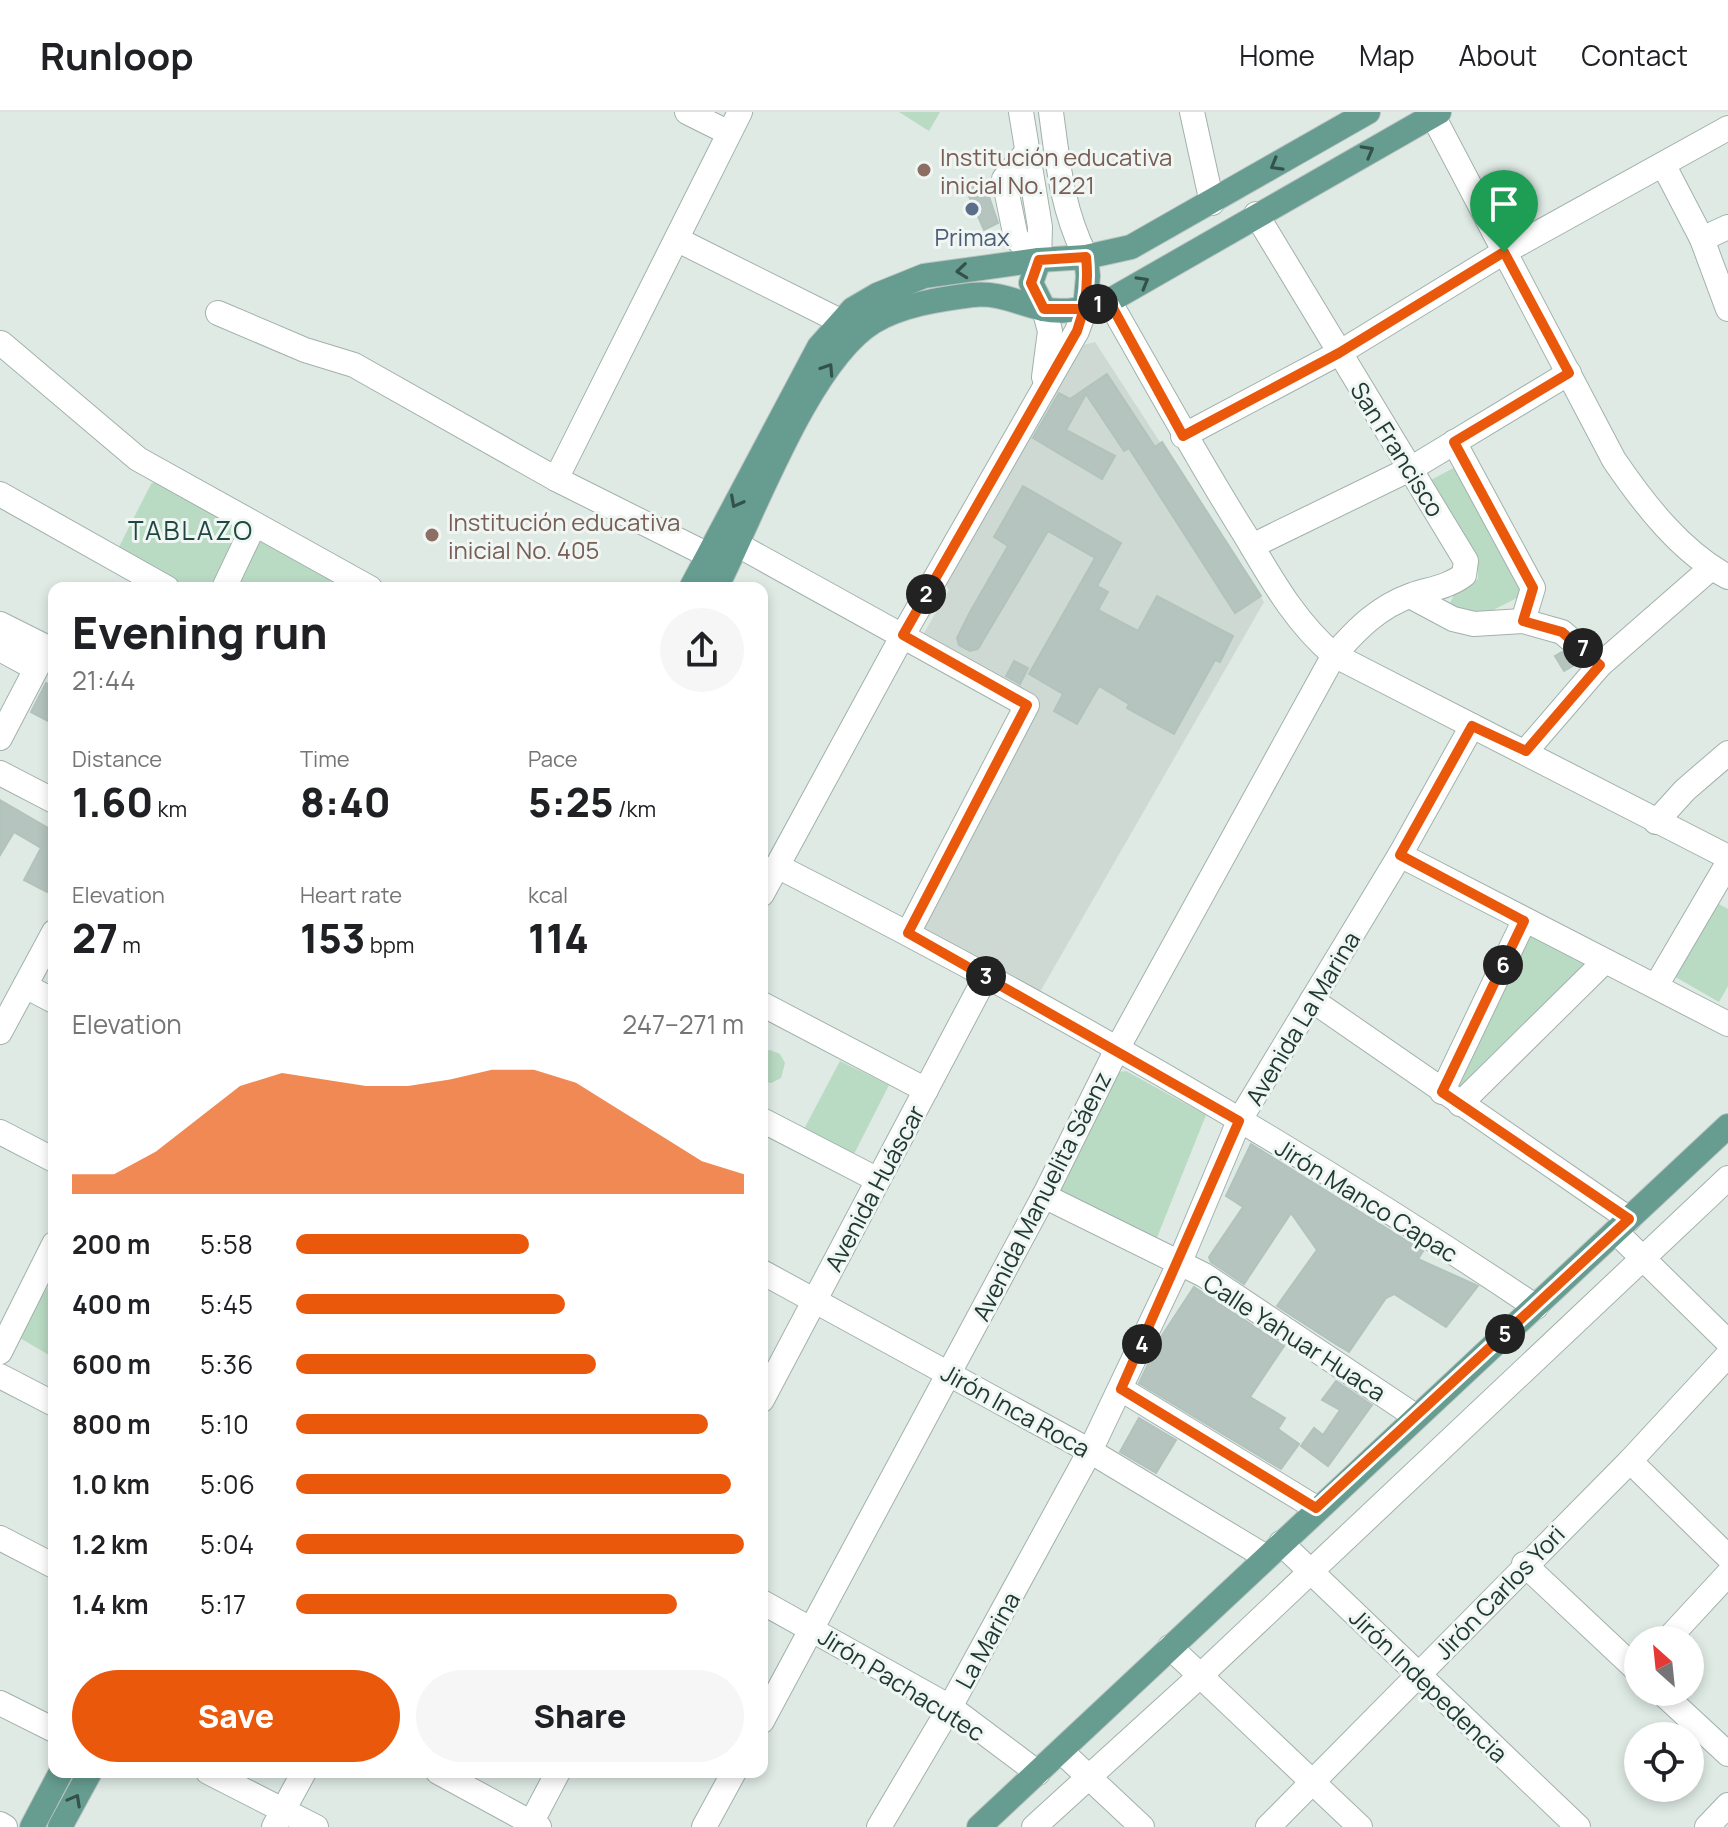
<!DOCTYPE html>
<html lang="en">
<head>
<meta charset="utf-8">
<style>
  body { margin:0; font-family:Manrope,sans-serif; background:#f6f6f6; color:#202124; height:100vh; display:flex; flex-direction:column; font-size:30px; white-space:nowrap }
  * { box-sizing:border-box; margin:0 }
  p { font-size:26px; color:#757577 }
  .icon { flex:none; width:44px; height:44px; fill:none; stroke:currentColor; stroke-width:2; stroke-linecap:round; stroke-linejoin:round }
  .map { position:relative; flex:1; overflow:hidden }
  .sheet { position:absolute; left:48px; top:470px; width:720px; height:1196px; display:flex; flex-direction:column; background:#fff; border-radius:16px; box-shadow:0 4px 12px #0003 }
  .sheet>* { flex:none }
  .needle { width:52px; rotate:333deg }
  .controls { position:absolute; left:1624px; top:1514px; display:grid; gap:16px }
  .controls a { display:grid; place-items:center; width:80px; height:80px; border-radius:50%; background:#fff; box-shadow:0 4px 12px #0003; font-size:40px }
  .pin { position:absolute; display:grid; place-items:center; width:68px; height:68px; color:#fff; margin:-82px -34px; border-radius:50% 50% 50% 0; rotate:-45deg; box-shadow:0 0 8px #0007 }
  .pin .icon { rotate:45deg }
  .km { position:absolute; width:40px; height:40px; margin:-20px; border-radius:50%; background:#222; color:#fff; font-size:22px; line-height:40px; text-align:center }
  .round { display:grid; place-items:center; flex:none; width:84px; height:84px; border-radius:42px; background:#f6f6f6 }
  .overview { display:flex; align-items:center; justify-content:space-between; height:136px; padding:0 24px }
  h1 { font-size:44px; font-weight:800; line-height:60px }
  .stats { display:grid; grid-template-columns:repeat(3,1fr); gap:12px; height:136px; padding:8px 24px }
  .stats div { display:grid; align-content:center }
  .stats b { font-size:40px; font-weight:800 }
  .stats small { font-size:22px; font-weight:400 }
  .stats p { font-size:22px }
  .chart { height:224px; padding:16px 24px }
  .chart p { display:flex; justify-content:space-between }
  .chart svg { width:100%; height:144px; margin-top:8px; fill:#ea580c; opacity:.7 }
  .button { display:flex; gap:16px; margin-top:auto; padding:16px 24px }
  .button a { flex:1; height:92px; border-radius:48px; background:#ea580c; color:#fff; font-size:32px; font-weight:800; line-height:92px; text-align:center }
  .button a+a { background:#f6f6f6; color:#202124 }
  ul { padding:0 24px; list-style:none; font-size:26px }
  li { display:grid; grid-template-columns:128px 96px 1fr; align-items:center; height:60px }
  li i { height:20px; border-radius:10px; background:#ea580c }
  header { display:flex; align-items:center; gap:48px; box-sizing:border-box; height:112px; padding:0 40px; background:#fff; border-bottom:2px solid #e0e0e0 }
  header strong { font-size:38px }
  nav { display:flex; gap:44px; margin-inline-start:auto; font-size:28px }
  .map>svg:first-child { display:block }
  .built { fill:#ced9d4 }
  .green { fill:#b9dac3 }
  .building { fill:#b5c4be; stroke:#b2c3bc; stroke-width:2 }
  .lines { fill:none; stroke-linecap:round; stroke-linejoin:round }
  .minor-casing { stroke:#a2b1ac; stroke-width:26 }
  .major-casing { stroke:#bcc4c2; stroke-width:26 }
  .minor { stroke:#fff; stroke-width:24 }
  .major { stroke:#669d90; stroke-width:24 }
  .oneway { stroke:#32524a }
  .route-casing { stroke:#fff; stroke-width:16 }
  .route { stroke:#ea580c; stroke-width:10 }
  .education-dot { fill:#8d6e63; stroke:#eff6f3; stroke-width:3 }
  .service-dot { fill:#5c6f8a; stroke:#eff6f3; stroke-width:3 }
  .labels { text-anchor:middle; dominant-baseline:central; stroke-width:6; stroke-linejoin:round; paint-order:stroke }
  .education-label { font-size:24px; fill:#785e54; stroke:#eff6f3; text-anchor:start }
  .service-label { font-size:24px; fill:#4e5e75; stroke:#eff6f3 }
  .street-label { font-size:24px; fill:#213933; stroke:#eff6f3 }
  .neighbourhood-label { font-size:26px; letter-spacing:2px; fill:#1f4940; stroke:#eff6f3 }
</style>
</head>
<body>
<header>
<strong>Runloop</strong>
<nav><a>Home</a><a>Map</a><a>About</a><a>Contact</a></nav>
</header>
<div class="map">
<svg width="1728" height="1715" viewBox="0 0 1728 1715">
  <rect width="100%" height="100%" fill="#dfeae5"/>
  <!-- built -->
  <polygon class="built" points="1095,230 1264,490 1040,880 918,814 1035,586 924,525 924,521 949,478 944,470 1079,234"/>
  <!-- green -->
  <g class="green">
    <polygon points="899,0 940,0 929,19"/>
    <polygon points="1461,352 1526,467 1519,485 1475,507 1449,493 1455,481 1478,467 1478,460 1429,369"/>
    <polygon points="156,369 241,417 216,476 181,476 122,441 119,435 151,372"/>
    <polygon points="263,425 358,476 233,476 257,428"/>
    <polygon points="1715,790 1728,797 1728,874 1719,890 1672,863"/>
    <polygon points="1528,816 1596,851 1462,982 1449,974"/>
    <polygon points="770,938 780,942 785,951 781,966 771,971 762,969 762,940"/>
    <polygon points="840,949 889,973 853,1044 803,1019"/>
    <polygon points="1126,959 1206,1003 1156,1128 1061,1079 1060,1072 1119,960"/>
    <polygon points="54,1165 54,1246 20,1226 20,1220"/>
  </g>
  <!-- building -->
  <g class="building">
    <polygon points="983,67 998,111 984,118 965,75"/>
    <polygon points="1107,262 1155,335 1162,330 1261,484 1235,501 1129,336 1124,339 1086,282 1066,318 1115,344 1102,367 1033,326 1059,281 1070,287"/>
    <polygon points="1023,374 1121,431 1097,474 1108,480 1098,498 1138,519 1157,484 1233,524 1220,550 1215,548 1174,622 1127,596 1129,592 1099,574 1077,612 1054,599 1063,582 1029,562 1095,446 1048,419 978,537 970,539 959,533 957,526 970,500 1008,434 994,425"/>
    <polygon points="1562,540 1576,552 1564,559 1555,544"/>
    <polygon points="1014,549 1028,556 1020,572 1006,564"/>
    <polygon points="46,571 54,575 54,612 31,600"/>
    <polygon points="0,688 50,717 54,710 54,767 47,780 24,768 41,736 14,720 0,743"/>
    <polygon points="1251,1032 1423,1139 1418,1147 1478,1174 1446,1215 1394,1182 1386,1186 1349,1240 1334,1231 1277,1194 1317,1138 1291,1101 1244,1172 1211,1150 1209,1145 1243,1095 1226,1084"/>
    <polygon points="1194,1175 1284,1234 1250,1285 1285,1306 1278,1317 1299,1332 1281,1357 1139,1271 1161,1225"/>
    <polygon points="1336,1269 1372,1293 1328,1354 1301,1334 1314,1316 1323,1323 1340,1298 1322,1288"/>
    <polygon points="1139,1306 1176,1328 1156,1361 1120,1340"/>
  </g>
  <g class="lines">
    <!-- minor casing -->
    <g class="minor-casing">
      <g id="minor">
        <polyline points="687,0 729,21"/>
        <polyline points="1021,0 1040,115 1039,148"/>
        <path d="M 1051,0 C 1058,52 1062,98 1086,145"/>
        <polyline points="1192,0 1212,91"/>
        <path d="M 1431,0 L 1614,348 C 1644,392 1681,440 1728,465"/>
        <polyline points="1026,41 1004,67 1016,126 1039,148"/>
        <polyline points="1664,54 1702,127 1728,197"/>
        <polyline points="1702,127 1728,115"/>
        <polyline points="678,128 840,209"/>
        <path d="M 1109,189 C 1154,267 1196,345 1244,421 C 1271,466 1294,509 1334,543 L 1728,745"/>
        <polyline points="1044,197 1050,219 1044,265"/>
        <polyline points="218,201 305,238 354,253 556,367 708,443"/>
        <polyline points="1,231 138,347 370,476"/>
        <polyline points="1183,324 1339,241 1504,140 1728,16"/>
        <polyline points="1454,330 1533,476 1523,509"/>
        <polyline points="556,367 740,0"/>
        <polyline points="0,382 167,476"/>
        <polyline points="738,433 1027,593 908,821"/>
        <polyline points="1252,434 1412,356 1569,261"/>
        <polyline points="224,476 254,413"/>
        <polyline points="1410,484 1453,507 1474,512 1523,509 1562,520 1600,553"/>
        <polyline points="0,512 54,539"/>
        <polyline points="0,537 35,556"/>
        <polyline points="0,626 47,536"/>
        <polyline points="1526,639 1600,553 1711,456"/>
        <polyline points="0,661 54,689"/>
        <polyline points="1656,710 1685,678 1728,641"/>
        <polyline points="1400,743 1728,912"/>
        <path d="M 777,754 C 1037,886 1293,1032 1536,1195"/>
        <polyline points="762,782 903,523 1077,219 1085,197"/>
        <polyline points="25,874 54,889"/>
        <polyline points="1656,874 1728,751"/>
        <polyline points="1312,888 1629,1107"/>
        <polyline points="762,892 926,978"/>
        <polyline points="0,920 54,820"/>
        <polyline points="1442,980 1524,809"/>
        <polyline points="1460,992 1605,849"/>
        <polyline points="762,1008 878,1068"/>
        <polyline points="0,1020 54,1048"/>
        <polyline points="1044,1084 1204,1163 1415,1304"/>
        <polyline points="1616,1120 1728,1230"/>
        <polyline points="762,1160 1090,1339 1266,1445"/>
        <polyline points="0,1240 54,1132"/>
        <polyline points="0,1264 54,1292"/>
        <polyline points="1121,1277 1316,1396"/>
        <polyline points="762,1288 986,864"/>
        <polyline points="1630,1349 1728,1445"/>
        <polyline points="0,1426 54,1454"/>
        <polyline points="1281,1431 1578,1715"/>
        <polyline points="1524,1452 1638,1559"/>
        <polyline points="762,1490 950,1595 1038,1661"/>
        <polyline points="1667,1528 1728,1462"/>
        <polyline points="1170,1535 1360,1715"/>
        <polyline points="1661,1580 1728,1642"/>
        <polyline points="0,1591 54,1618"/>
        <path d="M 762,1609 L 1044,1084 L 1117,937 L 1334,543 C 1357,517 1378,495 1412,483 C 1430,477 1448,475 1464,463 L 1466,449 L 1256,102"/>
        <polyline points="1061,1639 1142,1715"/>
        <polyline points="208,1660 316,1715"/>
        <polyline points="438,1660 539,1715"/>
        <polyline points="0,1712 5,1715"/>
        <polyline points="274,1715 304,1660"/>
        <polyline points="529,1715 558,1660"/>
        <polyline points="704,1715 734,1660"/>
        <polyline points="879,1715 950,1595 1090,1339 1179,1152 1239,1009 1400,743 1472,614"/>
        <polyline points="1034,1715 1201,1563 1728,1066"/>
        <polyline points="1268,1715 1630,1349 1728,1243"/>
        <polyline points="1707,1715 1728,1693"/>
      </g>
    </g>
    <!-- major casing -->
    <g class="major-casing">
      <g id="major">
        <polyline points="1039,148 1031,171 1044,197"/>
        <polyline points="1085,197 1088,164 1086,145"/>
        <polyline points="691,476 819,235 853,197 877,183 924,164 1039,148 1086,145 1131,135 1368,0"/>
        <path d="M 716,476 C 752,406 808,250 873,210 C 901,193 940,187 972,183 C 999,180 1018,191 1043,197 C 1066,202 1088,196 1109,189 L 1439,0"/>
        <polyline points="32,1715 61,1660"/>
        <polyline points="60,1715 90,1660"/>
        <polyline points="979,1715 1728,1014"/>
      </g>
    </g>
    <!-- minor -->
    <use href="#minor" class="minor"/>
    <!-- major -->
    <use href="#major" class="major"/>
  </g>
  <!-- one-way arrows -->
  <defs><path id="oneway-chevron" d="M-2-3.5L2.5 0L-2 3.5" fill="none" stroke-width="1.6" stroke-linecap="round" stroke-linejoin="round" transform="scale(2)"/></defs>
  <g class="oneway">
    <use href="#oneway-chevron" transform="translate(1368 39) rotate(-29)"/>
    <use href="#oneway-chevron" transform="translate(1276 53) rotate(150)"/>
    <use href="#oneway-chevron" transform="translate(962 159) rotate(174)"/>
    <use href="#oneway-chevron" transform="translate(1143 170) rotate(-30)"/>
    <use href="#oneway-chevron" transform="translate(828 257) rotate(-57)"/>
    <use href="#oneway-chevron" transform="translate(736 390) rotate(118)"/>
    <use href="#oneway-chevron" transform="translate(75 1688) rotate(-61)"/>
  </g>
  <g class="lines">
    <!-- route casing -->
    <g class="route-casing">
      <path id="route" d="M 1504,140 L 1339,241 L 1183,324 L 1109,189 L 1085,197 L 1044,197 L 1031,171 L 1039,148 L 1086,145 C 1089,172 1086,194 1077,219 L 903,523 L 1027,593 L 908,821 L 1239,1009 L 1121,1277 L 1316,1396 L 1629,1107 L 1442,980 L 1524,809 L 1400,743 L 1472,614 L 1526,639 L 1600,553 L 1562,520 L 1523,509 L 1533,476 L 1454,330 L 1569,261 L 1504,140"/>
    </g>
    <!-- route -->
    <use href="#route" class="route"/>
  </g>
  <!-- markers -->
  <g class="education-dot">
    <circle cx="924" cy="58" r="8"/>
    <circle cx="432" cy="423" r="8"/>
  </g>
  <circle class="service-dot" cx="972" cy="97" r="8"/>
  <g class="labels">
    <!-- education labels -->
    <g class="education-label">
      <text x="940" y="44">Institución educativa<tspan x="940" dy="28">inicial No. 1221</tspan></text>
      <text x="448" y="409">Institución educativa<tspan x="448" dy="28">inicial No. 405</tspan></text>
    </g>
    <!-- service labels -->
    <g class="service-label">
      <text x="972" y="124">Primax</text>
    </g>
    <!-- street labels -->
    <g class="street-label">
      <text transform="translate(1398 337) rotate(58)">San Francisco</text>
      <text transform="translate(1302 906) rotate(-59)">Avenida La Marina</text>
      <text transform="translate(874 1076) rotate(-62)">Avenida Huáscar</text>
      <text transform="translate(1041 1084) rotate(-63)">Avenida Manuelita Sáenz</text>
      <text transform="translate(1367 1088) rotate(32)">Jirón Manco Capac</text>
      <text transform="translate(1295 1225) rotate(33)">Calle Yahuar Huaca</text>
      <text transform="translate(1016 1298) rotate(29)">Jirón Inca Roca</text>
      <text transform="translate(1499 1480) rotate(-46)">Jirón Carlos Yori</text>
      <text transform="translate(987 1528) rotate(-61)">La Marina</text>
      <text transform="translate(902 1572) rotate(32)">Jirón Pachacutec</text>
      <text transform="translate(1429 1573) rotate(44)">Jirón Indepedencia</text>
    </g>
    <!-- neighbourhood labels -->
    <g class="neighbourhood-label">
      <text x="191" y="418">TABLAZO</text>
    </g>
  </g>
</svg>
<div class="controls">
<a><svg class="needle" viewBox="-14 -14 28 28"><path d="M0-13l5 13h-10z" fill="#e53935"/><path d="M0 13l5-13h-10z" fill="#757577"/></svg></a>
<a><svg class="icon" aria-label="locate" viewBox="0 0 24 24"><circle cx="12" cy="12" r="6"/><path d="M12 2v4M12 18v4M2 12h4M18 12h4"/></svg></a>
</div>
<div class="pin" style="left:1504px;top:140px;background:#1e9e55"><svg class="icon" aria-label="arrive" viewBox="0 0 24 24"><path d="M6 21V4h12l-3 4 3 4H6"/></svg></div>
<b class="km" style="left:1098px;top:192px">1</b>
<b class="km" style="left:926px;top:482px">2</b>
<b class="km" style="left:986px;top:864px">3</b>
<b class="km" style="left:1142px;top:1232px">4</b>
<b class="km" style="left:1505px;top:1222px">5</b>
<b class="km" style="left:1503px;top:853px">6</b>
<b class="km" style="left:1583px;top:536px">7</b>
<section class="sheet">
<div class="overview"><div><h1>Evening run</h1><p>21:44</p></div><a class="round"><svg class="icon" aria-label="share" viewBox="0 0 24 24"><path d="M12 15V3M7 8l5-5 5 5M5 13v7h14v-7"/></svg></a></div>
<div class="stats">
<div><p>Distance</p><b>1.60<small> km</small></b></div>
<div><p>Time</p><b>8:40</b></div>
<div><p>Pace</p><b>5:25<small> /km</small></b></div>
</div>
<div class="stats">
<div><p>Elevation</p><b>27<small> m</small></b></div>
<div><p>Heart rate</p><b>153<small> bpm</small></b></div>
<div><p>kcal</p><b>114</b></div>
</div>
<div class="chart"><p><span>Elevation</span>247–271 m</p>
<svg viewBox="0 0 160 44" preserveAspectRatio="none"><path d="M0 44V38L10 38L20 31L30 21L40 11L50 7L60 9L70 11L80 11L90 9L100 6L110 6L120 10L130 18L140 26L150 34L160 38V44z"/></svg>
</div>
<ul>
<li><b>200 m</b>5:58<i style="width:52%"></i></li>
<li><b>400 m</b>5:45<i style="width:60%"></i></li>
<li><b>600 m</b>5:36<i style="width:67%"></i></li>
<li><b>800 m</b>5:10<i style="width:92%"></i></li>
<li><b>1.0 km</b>5:06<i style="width:97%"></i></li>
<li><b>1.2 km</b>5:04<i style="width:100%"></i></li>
<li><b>1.4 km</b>5:17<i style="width:85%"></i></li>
</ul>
<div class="button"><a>Save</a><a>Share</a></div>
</section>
</div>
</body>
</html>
